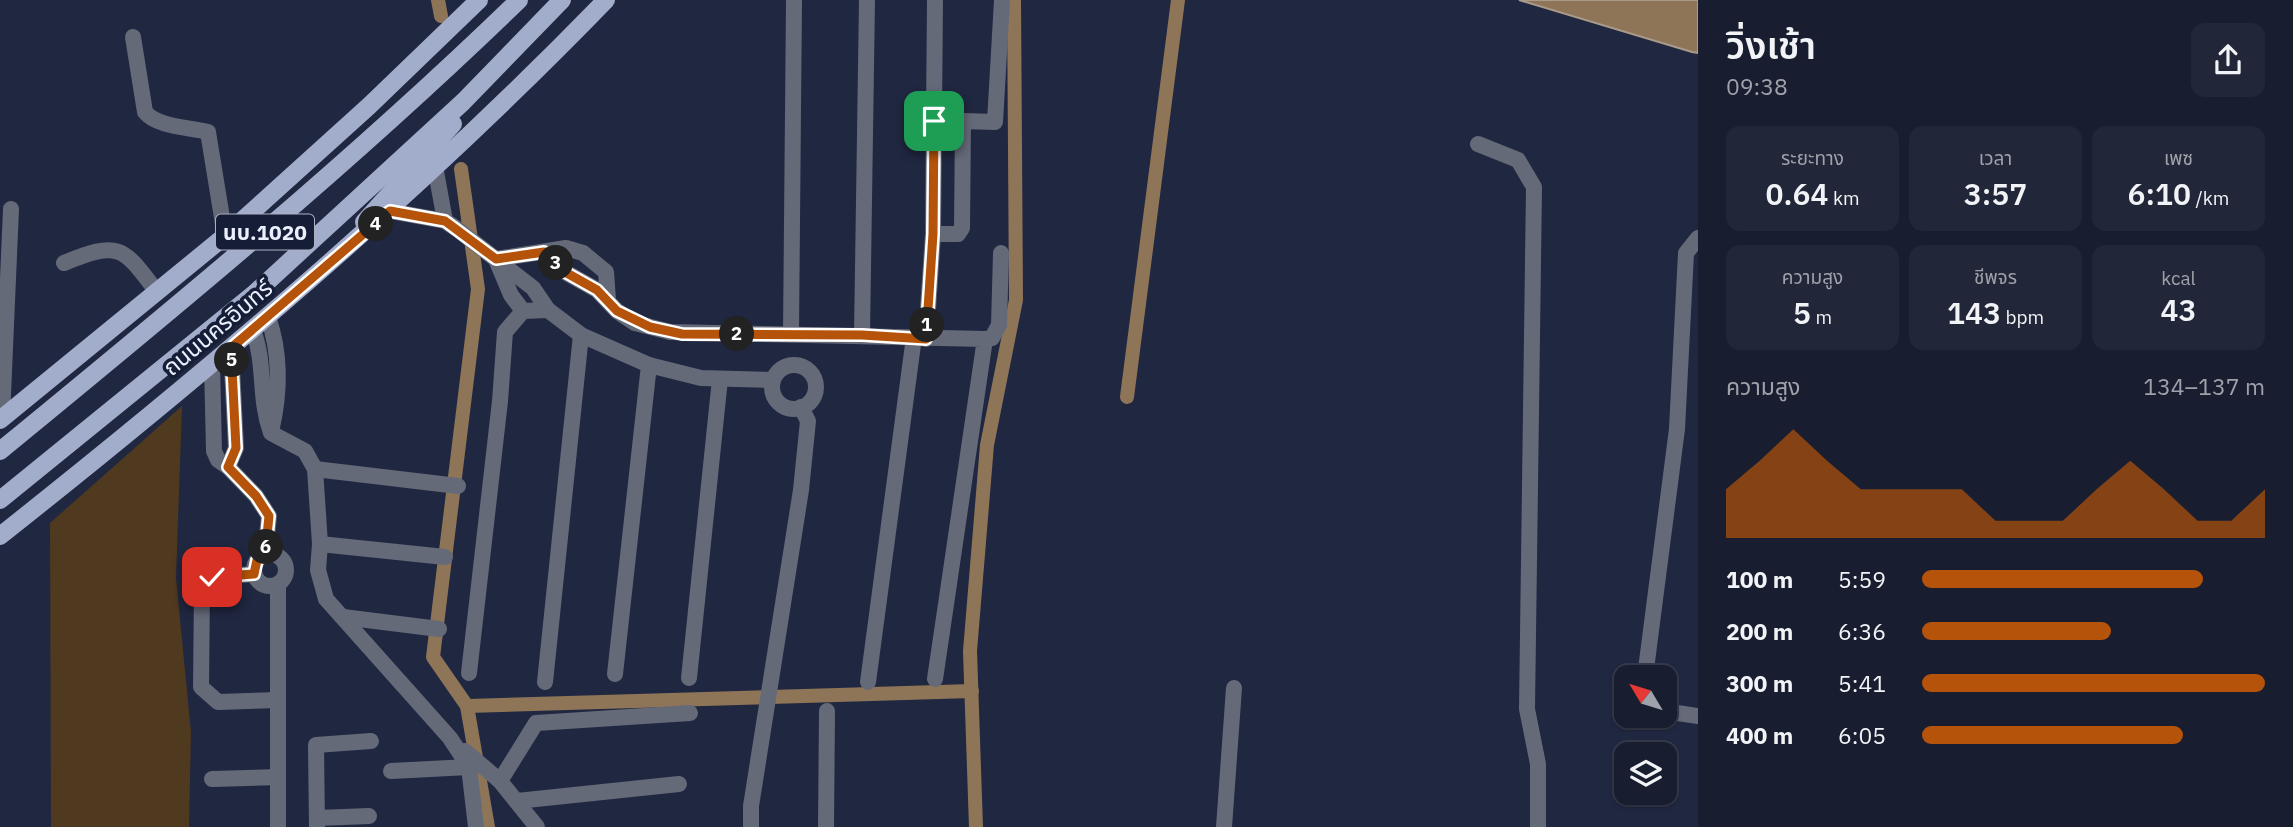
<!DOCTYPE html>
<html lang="th">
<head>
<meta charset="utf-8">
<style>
  body { margin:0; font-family:"IBM Plex Sans","Noto Sans Thai",sans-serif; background:#212638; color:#f1f3f6; height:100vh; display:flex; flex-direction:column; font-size:26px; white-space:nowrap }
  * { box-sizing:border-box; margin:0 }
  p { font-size:23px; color:#9fa2ab }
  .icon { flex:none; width:38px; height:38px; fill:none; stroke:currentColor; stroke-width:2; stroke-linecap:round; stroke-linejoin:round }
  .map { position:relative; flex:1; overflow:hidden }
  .drawer { display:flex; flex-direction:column; background:#181d30; width:595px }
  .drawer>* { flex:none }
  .needle { width:46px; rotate:308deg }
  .controls { position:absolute; left:1614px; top:665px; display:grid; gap:14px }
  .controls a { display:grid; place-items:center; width:63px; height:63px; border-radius:14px; background:#181d30; box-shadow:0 2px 5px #0004,0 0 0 2px #363b4c; font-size:35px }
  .pin { position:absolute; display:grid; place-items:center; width:60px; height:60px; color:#fff; margin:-30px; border-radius:14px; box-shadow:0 4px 10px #0006 }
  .km { position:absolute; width:35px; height:35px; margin:-18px; border-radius:50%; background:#222; color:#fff; font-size:19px; line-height:35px; text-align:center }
  .round { display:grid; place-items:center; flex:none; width:74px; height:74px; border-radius:14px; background:#212638 }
  .summary { display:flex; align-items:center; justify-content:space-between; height:119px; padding:0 28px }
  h1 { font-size:38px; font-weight:600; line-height:52px }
  .metrics { display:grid; grid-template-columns:repeat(3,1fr); gap:10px; height:119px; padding:7px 28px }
  .metrics div { display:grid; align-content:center; border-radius:14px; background:#212638; text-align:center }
  .metrics b { font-size:30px; font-weight:600 }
  .metrics small { font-size:19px; font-weight:400 }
  .metrics p { font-size:19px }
  .chart { height:196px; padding:14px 28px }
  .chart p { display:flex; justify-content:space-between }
  .chart svg { width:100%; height:126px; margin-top:7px; fill:#b45309; opacity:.7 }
  ul { padding:0 28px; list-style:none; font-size:23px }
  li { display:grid; grid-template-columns:112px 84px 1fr; align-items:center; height:52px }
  li i { height:18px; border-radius:9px; background:#b45309 }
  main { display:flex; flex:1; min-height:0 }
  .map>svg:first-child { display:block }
  .green { fill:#4f391f }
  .water { fill:#8e7557; stroke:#aa9a89; stroke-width:2 }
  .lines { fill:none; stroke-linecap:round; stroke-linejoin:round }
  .canal { stroke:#8e7557; stroke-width:14 }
  .minor { stroke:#656a79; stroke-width:16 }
  .major { stroke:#a2accb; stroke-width:18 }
  .route-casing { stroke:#fff; stroke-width:14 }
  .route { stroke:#b45309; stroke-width:9 }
  .labels { text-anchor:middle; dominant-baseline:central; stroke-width:7; stroke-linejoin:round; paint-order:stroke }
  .shield { fill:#161d36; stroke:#abb1c2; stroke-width:2 }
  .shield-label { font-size:21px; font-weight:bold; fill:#ebf0fe }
  .street-label { font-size:23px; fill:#ebf0fe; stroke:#161d36 }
</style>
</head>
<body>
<main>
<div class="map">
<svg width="1698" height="827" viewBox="0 0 1698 827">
  <rect width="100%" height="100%" fill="#202740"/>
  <!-- green -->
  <polygon class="green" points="182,406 176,578 191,732 189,827 51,827 50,523"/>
  <!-- water -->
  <polygon class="water" points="1519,0 1698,0 1698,53 1692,52"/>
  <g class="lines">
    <!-- canal -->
    <g class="canal">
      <polyline points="438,0 441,16"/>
      <polyline points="461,169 478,289 433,657 467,706 488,827"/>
      <polyline points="1127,397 1178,0"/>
      <polyline points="467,706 972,691"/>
      <polyline points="976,827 970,651 987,445 1016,300 1014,0"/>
    </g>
    <!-- minor -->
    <g class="minor">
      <path d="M 133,37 L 145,112 C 157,127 189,127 208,132 L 225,236"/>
      <polyline points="963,121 995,122 1002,0"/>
      <polyline points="1478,144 1518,160 1534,187 1527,709 1538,764 1538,827"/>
      <polyline points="435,166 445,221"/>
      <polyline points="390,211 445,221 457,229 533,288 548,310 581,335 649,365 701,378 773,380"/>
      <polyline points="933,234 958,234 962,228 963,121 934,121"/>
      <polyline points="544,252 565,272 597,290 617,311 635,323 670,332 985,339 935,679"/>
      <polyline points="496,259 566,248 583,253 606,272 608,300"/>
      <polyline points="497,262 511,295 523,311"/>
      <path d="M 64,263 C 120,240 123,247 157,292"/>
      <path d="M 268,317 C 281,354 280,394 271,432"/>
      <path d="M 253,330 C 266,364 258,397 271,433 L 305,451 L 315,469 L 320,544 L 318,570 L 326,599 L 450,738 L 469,767 L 476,827"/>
      <polyline points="791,334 794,0"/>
      <polyline points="862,335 867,0"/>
      <polyline points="926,339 933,234 935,0"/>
      <polyline points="985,339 992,338 999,325 1001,253"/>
      <polyline points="212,363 214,451 218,460 228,467 236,448 231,348"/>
      <circle cx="794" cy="387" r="22"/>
      <polyline points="2,418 11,209"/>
      <polyline points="228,467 256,496 269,516 265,555"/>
      <polyline points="315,469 458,486"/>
      <polyline points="320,544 445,557"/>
      <circle cx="270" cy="570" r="16"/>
      <polyline points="254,574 212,577 202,587 201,687 218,702 278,700"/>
      <polyline points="278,584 278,827"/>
      <polyline points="343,617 439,629"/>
      <polyline points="469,673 500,401 505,332 523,311 548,310"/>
      <polyline points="615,674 649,365"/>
      <polyline points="1645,677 1677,429 1686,253 1698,238"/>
      <polyline points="689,678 720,379"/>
      <polyline points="545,682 581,335"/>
      <polyline points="868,682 914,337"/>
      <polyline points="1664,711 1698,716"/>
      <polyline points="465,751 500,781 537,827"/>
      <polyline points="391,771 469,767"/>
      <polyline points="212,779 278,777"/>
      <polyline points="500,781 536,723 690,713"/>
      <polyline points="517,801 679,784"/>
      <polyline points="317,818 369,816"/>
      <polyline points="317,827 316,745 371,741"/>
      <polyline points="751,827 751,806 801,490 808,421 801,407"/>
      <polyline points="826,827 827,711"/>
      <polyline points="1224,827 1234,688"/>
    </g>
    <!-- major -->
    <g class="major">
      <polyline points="364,222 453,124"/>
      <polyline points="0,420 225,236 369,106 479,0"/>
      <path d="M 0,451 C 177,306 354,160 519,0"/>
      <polyline points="0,500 255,293 463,102 562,0"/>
      <path d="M 0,536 C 212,368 418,194 606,0"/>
    </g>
  </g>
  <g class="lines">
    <!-- route casing -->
    <g class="route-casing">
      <polyline id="route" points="212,577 254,574 257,560 265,555 269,516 256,496 228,467 236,448 231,348 390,211 445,221 496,259 544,252 565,272 597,290 617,311 650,327 682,334 862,335 926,339 933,234 934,121"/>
    </g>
    <!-- route -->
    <use href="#route" class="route"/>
  </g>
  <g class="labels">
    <!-- shield labels -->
    <rect class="shield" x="216" y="214.5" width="98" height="35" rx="5"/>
    <g class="shield-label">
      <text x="265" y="232">นบ.1020</text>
    </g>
    <!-- street labels -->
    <g class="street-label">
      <text transform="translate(217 327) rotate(-40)">ถนนนครอินทร์</text>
    </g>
  </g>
</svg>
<div class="controls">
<a><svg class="needle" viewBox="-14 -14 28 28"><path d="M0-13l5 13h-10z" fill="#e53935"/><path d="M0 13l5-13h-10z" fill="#9fa2ab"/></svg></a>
<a><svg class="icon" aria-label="layers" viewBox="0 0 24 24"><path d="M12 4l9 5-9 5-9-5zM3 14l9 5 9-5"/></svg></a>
</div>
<div class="pin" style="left:934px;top:121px;background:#1e9e55"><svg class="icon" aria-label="arrive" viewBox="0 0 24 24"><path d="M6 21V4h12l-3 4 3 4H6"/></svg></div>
<div class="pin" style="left:212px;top:577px;background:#d93025"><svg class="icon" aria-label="check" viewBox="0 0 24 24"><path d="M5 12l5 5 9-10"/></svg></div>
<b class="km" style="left:927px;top:325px">1</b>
<b class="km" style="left:737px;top:334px">2</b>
<b class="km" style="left:556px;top:263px">3</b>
<b class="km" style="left:376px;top:224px">4</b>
<b class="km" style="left:232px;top:360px">5</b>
<b class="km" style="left:266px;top:547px">6</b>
</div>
<section class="drawer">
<div class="summary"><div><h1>วิ่งเช้า</h1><p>09:38</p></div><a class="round"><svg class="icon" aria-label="share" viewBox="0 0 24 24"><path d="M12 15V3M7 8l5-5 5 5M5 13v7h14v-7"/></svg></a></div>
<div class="metrics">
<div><p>ระยะทาง</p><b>0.64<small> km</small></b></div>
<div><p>เวลา</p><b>3:57</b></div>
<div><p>เพซ</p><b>6:10<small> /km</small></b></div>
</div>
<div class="metrics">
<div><p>ความสูง</p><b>5<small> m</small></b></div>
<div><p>ชีพจร</p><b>143<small> bpm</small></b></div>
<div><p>kcal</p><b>43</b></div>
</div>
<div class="chart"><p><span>ความสูง</span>134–137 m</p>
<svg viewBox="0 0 160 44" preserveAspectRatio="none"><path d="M0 44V27L10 17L20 6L30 17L40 27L50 27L60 27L70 27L80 38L90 38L100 38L110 27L120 17L130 27L140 38L150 38L160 27V44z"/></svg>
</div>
<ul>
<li><b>100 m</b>5:59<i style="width:82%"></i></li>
<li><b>200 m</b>6:36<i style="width:55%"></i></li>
<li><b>300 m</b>5:41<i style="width:100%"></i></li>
<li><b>400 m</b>6:05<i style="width:76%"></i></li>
</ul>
</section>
</main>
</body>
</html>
